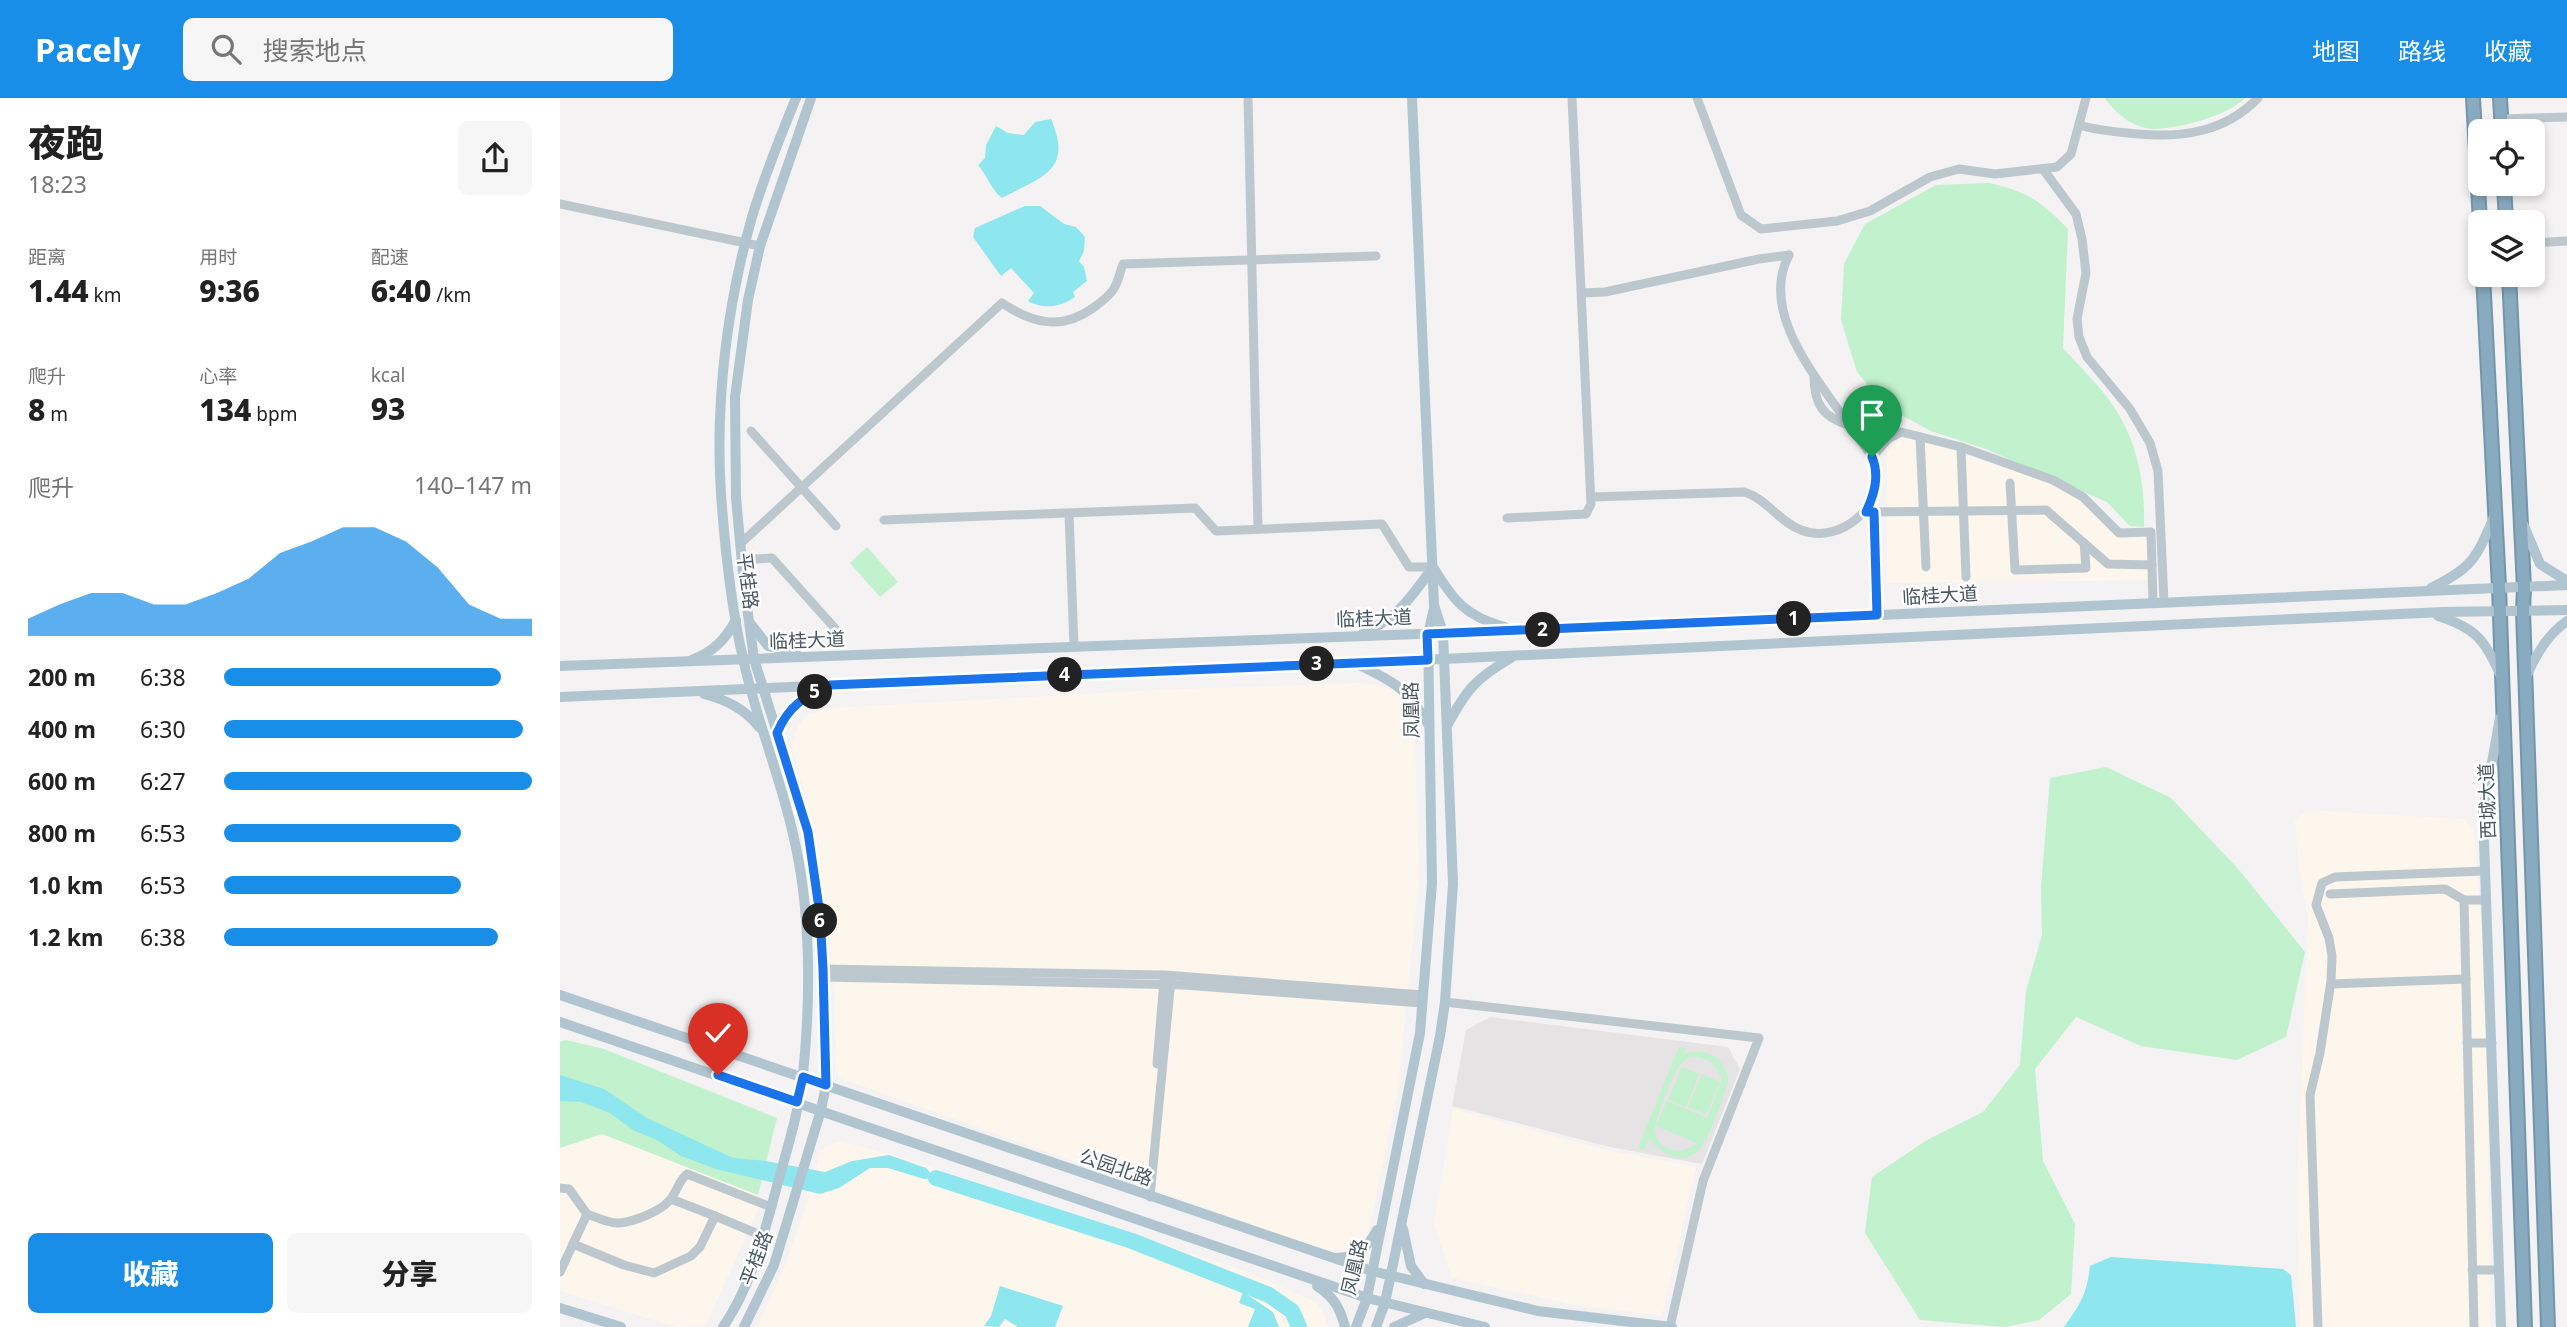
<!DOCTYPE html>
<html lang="zh">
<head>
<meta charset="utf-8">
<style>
  body { margin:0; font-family:"Noto Sans","Noto Sans SC",sans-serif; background:#f6f6f6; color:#222; height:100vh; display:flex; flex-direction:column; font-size:26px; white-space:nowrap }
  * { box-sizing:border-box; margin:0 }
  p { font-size:23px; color:#767676 }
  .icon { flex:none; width:38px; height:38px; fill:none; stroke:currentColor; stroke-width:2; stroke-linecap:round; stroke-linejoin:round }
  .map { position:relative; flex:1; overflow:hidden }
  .panel { display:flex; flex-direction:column; background:#fff; width:560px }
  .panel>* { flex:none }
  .controls { position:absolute; left:1908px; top:21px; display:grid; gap:14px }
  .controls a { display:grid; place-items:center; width:77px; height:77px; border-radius:10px; background:#fff; box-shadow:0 4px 10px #0003; font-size:35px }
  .pin { position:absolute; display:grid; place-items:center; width:60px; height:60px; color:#fff; margin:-72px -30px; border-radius:50% 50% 50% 0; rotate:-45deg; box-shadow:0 0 7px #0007 }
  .pin .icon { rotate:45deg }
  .km { position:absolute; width:35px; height:35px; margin:-18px; border-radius:50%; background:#222; color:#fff; font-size:19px; line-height:35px; text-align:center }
  .round { display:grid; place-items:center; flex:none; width:74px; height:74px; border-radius:10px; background:#f6f6f6 }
  .overview { display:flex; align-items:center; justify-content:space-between; height:119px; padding:0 28px }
  h1 { font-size:38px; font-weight:800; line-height:52px }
  .figures { display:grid; grid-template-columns:repeat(3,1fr); gap:10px; height:119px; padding:7px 28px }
  .figures div { display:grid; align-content:center }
  .figures b { font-size:30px; font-weight:800 }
  .figures small { font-size:19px; font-weight:400 }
  .figures p { font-size:19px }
  .chart { height:196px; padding:14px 28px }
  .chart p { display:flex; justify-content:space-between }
  .chart svg { width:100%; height:126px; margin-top:7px; fill:#188ee8; opacity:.7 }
  .cta { display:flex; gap:14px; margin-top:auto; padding:14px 28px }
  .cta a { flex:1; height:80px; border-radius:10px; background:#188ee8; color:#fff; font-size:28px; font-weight:800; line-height:80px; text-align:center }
  .cta a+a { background:#f6f6f6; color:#222 }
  ul { padding:0 28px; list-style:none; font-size:23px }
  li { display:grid; grid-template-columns:112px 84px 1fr; align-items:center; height:52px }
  li i { height:18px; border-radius:9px; background:#188ee8 }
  header { display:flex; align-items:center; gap:42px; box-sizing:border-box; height:98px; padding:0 35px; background:#188ee8; color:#fff }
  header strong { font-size:33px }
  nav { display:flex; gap:38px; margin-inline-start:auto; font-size:24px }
  .search { width:490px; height:63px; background:#f6f6f6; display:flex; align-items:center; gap:18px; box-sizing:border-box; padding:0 24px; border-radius:10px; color:#767676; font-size:26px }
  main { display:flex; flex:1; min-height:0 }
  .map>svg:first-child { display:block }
  .commercial { fill:#fdf6ed }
  .education { fill:#e5e3e4 }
  .green { fill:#c1f1cd; fill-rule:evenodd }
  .water { fill:#8ee6ee }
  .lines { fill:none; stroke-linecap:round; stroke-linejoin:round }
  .river { stroke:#8ee6ee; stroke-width:16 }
  .highway-casing { stroke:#7496ac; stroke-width:16 }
  .minor { stroke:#bdc8ce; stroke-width:9 }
  .major { stroke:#b1c5d0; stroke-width:10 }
  .highway { stroke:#89abc0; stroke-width:12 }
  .route-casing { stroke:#fff; stroke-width:14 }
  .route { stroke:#1a73e8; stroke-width:9 }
  .labels { text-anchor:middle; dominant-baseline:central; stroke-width:5; stroke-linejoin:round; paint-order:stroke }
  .street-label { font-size:19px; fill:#495860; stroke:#fff }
</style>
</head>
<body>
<header>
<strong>Pacely</strong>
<div class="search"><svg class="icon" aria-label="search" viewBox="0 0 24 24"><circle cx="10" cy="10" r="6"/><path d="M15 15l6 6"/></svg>搜索地点</div>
<nav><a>地图</a><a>路线</a><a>收藏</a></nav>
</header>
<main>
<section class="panel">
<div class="overview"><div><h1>夜跑</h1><p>18:23</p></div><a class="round"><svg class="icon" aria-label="share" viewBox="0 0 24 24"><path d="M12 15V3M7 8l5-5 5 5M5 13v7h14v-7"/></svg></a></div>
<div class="figures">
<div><p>距离</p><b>1.44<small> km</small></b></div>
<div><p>用时</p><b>9:36</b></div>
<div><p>配速</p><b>6:40<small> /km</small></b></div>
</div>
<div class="figures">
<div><p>爬升</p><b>8<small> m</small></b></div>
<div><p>心率</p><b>134<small> bpm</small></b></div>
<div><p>kcal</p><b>93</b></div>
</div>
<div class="chart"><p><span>爬升</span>140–147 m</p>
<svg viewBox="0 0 160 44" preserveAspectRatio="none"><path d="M0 44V38L10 33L20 29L30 29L40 33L50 33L60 29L70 24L80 15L90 11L100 6L110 6L120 11L130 20L140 33L150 38L160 38V44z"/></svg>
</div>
<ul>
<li><b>200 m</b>6:38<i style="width:90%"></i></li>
<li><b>400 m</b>6:30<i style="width:97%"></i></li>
<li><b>600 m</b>6:27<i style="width:100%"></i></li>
<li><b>800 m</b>6:53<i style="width:77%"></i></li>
<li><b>1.0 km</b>6:53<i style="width:77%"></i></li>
<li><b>1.2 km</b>6:38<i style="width:89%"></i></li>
</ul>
<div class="cta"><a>收藏</a><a>分享</a></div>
</section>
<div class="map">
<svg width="2007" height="1229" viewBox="0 0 2007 1229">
  <rect width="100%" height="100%" fill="#f4f2f2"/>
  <!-- commercial -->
  <g class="commercial">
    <polygon points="1344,338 1495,385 1505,390 1559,438 1596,436 1597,482 1327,485 1327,345 1329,342"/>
    <polygon points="797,585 818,587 836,594 850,606 854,615 859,780 838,991 809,1132 801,1144 790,1151 770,1152 756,1149 279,980 276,971 275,910 268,822 255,735 232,650 237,630 247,617 271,610 597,592"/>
    <polygon points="1746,712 1904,721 1914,733 1927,894 1930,1229 1740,1229 1737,1093 1748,817 1740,776 1735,722"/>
    <polygon points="893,1011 1047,1052 1136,1069 1102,1218 1011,1206 892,1180 874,1127"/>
    <polygon points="42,1035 198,1097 202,1103 146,1227 116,1229 0,1193 0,1050"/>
    <polygon points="281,1043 356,1064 690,1175 756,1204 765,1218 768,1229 197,1229 226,1165 250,1096 260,1054 268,1047"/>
  </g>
  <!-- education -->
  <polygon class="education" points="930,919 1168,949 1180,971 1142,1066 1050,1049 892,1008 906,932"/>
  <!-- green -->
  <g class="green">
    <path d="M 1545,0 L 1685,0 C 1669,17 1618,31 1594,31 C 1573,30 1556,16 1545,0 Z"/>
    <path d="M 1429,85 C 1468,94 1480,102 1508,131 L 1503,250 C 1520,269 1540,288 1554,309 C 1578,345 1585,386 1584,429 L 1570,428 L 1547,404 L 1426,351 L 1371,333 L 1328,310 L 1297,274 L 1281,222 L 1284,166 L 1305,126 L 1376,87 Z"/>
    <polygon points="307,449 338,484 320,499 290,465"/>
    <polygon points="1546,669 1611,700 1680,773 1745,854 1726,939 1677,962 1581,948 1516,919 1475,971 1483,1063 1515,1126 1511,1196 1479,1222 1445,1229 1360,1222 1305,1135 1312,1079 1367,1042 1423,1014 1460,967 1466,893 1482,837 1481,789 1490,680"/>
    <polygon points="6,942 44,951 217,1020 198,1097 42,1036 0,1050 0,944"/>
    <path d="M 1119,949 L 1125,950 L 1123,956 C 1145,948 1165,959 1168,982 C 1166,994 1148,1041 1141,1050 C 1125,1070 1100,1056 1089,1040 L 1084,1052 L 1078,1050 ZM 1131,959 C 1147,959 1158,965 1162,982 L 1147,1020 L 1107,1003 L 1096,1028 L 1137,1045 C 1124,1058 1096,1054 1095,1032 C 1094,1023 1115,970 1121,965 C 1124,962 1127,961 1131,959 Z"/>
    <polygon points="1122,969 1139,976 1126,1009 1108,1002"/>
    <polygon points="1142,976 1160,984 1146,1016 1128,1009"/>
  </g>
  <!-- water -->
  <g class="water">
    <path d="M 491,21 C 514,74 480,79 442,100 C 431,92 428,78 418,67 L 425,60 L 426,47 L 436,28 L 448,35 L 464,37 L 475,24 Z"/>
    <path d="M 465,108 L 480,108 L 504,126 L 516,129 L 525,139 L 524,153 L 519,163 L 524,169 L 527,183 L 513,194 L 515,199 C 501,209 483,212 468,203 L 474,195 L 451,170 L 441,178 L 413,139 L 415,130 Z"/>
    <polygon points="0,977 44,991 87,1020 173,1060 206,1063 265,1074 292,1063 329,1057 366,1070 376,1080 364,1081 328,1070 310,1070 279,1090 260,1096 156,1071 121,1058 97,1042 73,1032 50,1015 21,1004 0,1003"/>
    <path d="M 1551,1159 L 1723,1171 L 1731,1177 L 1736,1229 L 1504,1229 C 1520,1207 1527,1196 1530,1168 Z"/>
    <polygon points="440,1188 503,1208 495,1229 458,1229 445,1221 439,1229 424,1228 431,1218"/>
    <polygon points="683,1194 713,1214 719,1229 688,1229 695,1211 679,1205"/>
  </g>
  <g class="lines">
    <!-- river -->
    <polyline class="river" points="376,1080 572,1143 709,1197 732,1213 739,1229"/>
    <!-- highway casing -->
    <g class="highway-casing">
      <g id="highway">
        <polyline points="1913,0 1920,124"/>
        <polyline points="1940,0 1942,33"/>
        <polyline points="1944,86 1946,124"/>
        <polyline points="1923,177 1939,489 1965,1229"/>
        <polyline points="1949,177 1964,490 1963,513 1988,1229"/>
      </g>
    </g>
    <!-- minor -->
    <g class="minor">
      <polyline points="688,0 698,431"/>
      <polyline points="1137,0 1181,117 1201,131 1277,123 1310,113 1370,79 1399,71 1435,76 1497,69 1511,56 1526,0"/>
      <polyline points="1941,21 2007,19"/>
      <path d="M 1519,27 C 1539,33 1557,34 1578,36 C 1623,40 1665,34 1698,0"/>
      <polyline points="1483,71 1516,116 1522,141 1526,175 1517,221 1519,239 1527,259 1570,311 1590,345 1598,373 1604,504"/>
      <polyline points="0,106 200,148"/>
      <polyline points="1972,145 2007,143"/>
      <polyline points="1022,195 1045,194 1199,161 1229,157"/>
      <path d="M 1254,278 C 1254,305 1262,319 1289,327"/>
      <polyline points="191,333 276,428"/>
      <polyline points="1360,339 1366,469"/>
      <polyline points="1401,349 1406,479"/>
      <polyline points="1312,359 1328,341 1341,334 1401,349 1493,382 1523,399 1559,435 1591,434 1593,505"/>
      <polyline points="1450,385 1455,472 1526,470 1524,445"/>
      <path d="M 1032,399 L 1184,394 C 1206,400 1219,424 1241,432 C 1281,448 1329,405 1314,364 C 1309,350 1297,340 1290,329 C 1260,283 1198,216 1229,157"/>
      <polyline points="1305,414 1486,412 1548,466 1592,467"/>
      <polyline points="1314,414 1317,517"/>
      <polyline points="509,415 514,549"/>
      <polyline points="947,420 1026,416 1031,406 1012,0"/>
      <polyline points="324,422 635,410 656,433 822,426 849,469 873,469"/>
      <path d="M 180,446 L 442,205 C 472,225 501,233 533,210 C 540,205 548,199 553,192 C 558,185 560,174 563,166 L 816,158"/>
      <polyline points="181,462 212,460 280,536"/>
      <polyline points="1770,796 1885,791 1904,802 1914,1229"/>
      <polyline points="1904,802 1925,802"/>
      <polyline points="263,871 605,877 863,897"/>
      <polyline points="264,879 624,887 862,905"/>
      <polyline points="1771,886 1906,881"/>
      <polyline points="885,904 1199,940 1143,1083 1110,1229"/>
      <polyline points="1907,945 1932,945"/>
      <polyline points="597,966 604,882"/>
      <polyline points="0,1090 9,1091 27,1116"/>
      <polyline points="590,1099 611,881"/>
      <polyline points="111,1101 155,1118"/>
      <polyline points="13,1146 64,1167 94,1175 131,1158 140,1149 155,1118 203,1138"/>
      <polyline points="1912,1172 1939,1172"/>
      <path d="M 0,1174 L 27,1116 C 36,1119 49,1126 59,1125 C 73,1124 99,1114 109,1103 C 117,1095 118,1083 127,1076 L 211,1109"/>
      <polyline points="1758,1229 1750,997 1760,955 1771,883 1772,858 1769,840 1756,807 1762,785 1775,779 1924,773"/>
    </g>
    <!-- major -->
    <g class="major">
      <polyline points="1964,428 1980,466 2007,483"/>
      <path d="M 1871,490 C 1912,470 1916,461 1934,419"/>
      <path d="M 1878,518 C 1916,530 1925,542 1941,578"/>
      <polyline points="190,525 208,548 236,555"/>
      <path d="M 802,536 C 837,520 851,500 873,469 C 893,502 906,519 945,529"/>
      <path d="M 132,562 C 153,554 165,542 176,522"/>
      <path d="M 797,566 C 833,583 847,590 868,626"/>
      <polyline points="0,568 1049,529 2007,487"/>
      <path d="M 1966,579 C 1976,557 1987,537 2007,523"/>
      <path d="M 144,596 C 167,602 185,611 200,630"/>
      <polyline points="0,599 883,561 1883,514 2007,512"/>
      <polyline points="1940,620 1923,714 1941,1229"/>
      <path d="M 887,628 C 906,592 916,580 951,560"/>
      <path d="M 217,635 C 228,609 241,601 266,589"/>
      <polyline points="0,897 812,1173 978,1213 1112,1229"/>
      <polyline points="0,924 807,1200 925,1229"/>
      <polyline points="843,1131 851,1168 864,1186"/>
      <path d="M 776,1160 C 797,1159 807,1151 817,1132"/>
      <path d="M 757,1188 C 774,1199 780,1210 785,1229"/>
      <polyline points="0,1210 61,1229"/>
      <path d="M 163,1229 C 192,1187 204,1136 217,1088 C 227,1051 239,1014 243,976 C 251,900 251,810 233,736 C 220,678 197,623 184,565 C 171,510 165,452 161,396 C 155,304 167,207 192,119 C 204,79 220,39 236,0"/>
      <polyline points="184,1229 214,1167 261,1012 266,987 263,871 260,817 248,734 194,561 184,486 176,400 175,299 188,202 200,148 251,0"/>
      <polyline points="796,1229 807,1200 860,935 872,785 868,536 874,510"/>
      <polyline points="816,1229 825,1205 880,938 885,904 893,786 883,535 874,507 852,0"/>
      <polyline points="834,1229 865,1215"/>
    </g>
    <!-- highway -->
    <use href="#highway" class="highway"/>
  </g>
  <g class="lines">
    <!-- route casing -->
    <g class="route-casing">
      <path id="route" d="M 158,977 L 237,1004 L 243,979 L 266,987 L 263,871 L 260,817 L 248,734 L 217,635 C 229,607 243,600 270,587 L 868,562 L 867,536 L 1317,517 L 1314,414 L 1306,414 C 1314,397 1320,378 1312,359"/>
    </g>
    <!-- route -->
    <use href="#route" class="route"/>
  </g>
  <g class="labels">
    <!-- street labels -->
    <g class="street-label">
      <text transform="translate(188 483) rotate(83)">平桂路</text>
      <text transform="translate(1380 497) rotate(-3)">临桂大道</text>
      <text transform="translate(814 520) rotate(-2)">临桂大道</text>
      <text transform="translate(247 542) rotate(-2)">临桂大道</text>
      <text transform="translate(851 612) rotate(-91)">凤凰路</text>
      <text transform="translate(1927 703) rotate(-92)">西城大道</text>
      <text transform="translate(556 1069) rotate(19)">公园北路</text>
      <text transform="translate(196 1160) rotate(-69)">平桂路</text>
      <text transform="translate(794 1169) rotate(-77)">凤凰路</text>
    </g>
  </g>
</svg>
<div class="controls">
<a><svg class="icon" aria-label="locate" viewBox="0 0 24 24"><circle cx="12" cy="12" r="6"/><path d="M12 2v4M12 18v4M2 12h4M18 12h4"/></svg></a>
<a><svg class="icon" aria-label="layers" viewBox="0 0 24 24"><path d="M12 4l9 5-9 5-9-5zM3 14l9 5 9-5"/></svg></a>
</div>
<div class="pin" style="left:1312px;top:359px;background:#1e9e55"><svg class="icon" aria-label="arrive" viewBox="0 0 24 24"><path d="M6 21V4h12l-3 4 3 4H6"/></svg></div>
<div class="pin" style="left:158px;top:977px;background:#d93025"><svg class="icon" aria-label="check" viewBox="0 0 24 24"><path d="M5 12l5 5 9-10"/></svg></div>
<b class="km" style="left:1234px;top:521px">1</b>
<b class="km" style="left:983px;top:532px">2</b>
<b class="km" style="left:757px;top:566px">3</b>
<b class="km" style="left:505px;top:577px">4</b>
<b class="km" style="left:255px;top:594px">5</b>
<b class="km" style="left:260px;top:823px">6</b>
</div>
</main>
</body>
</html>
